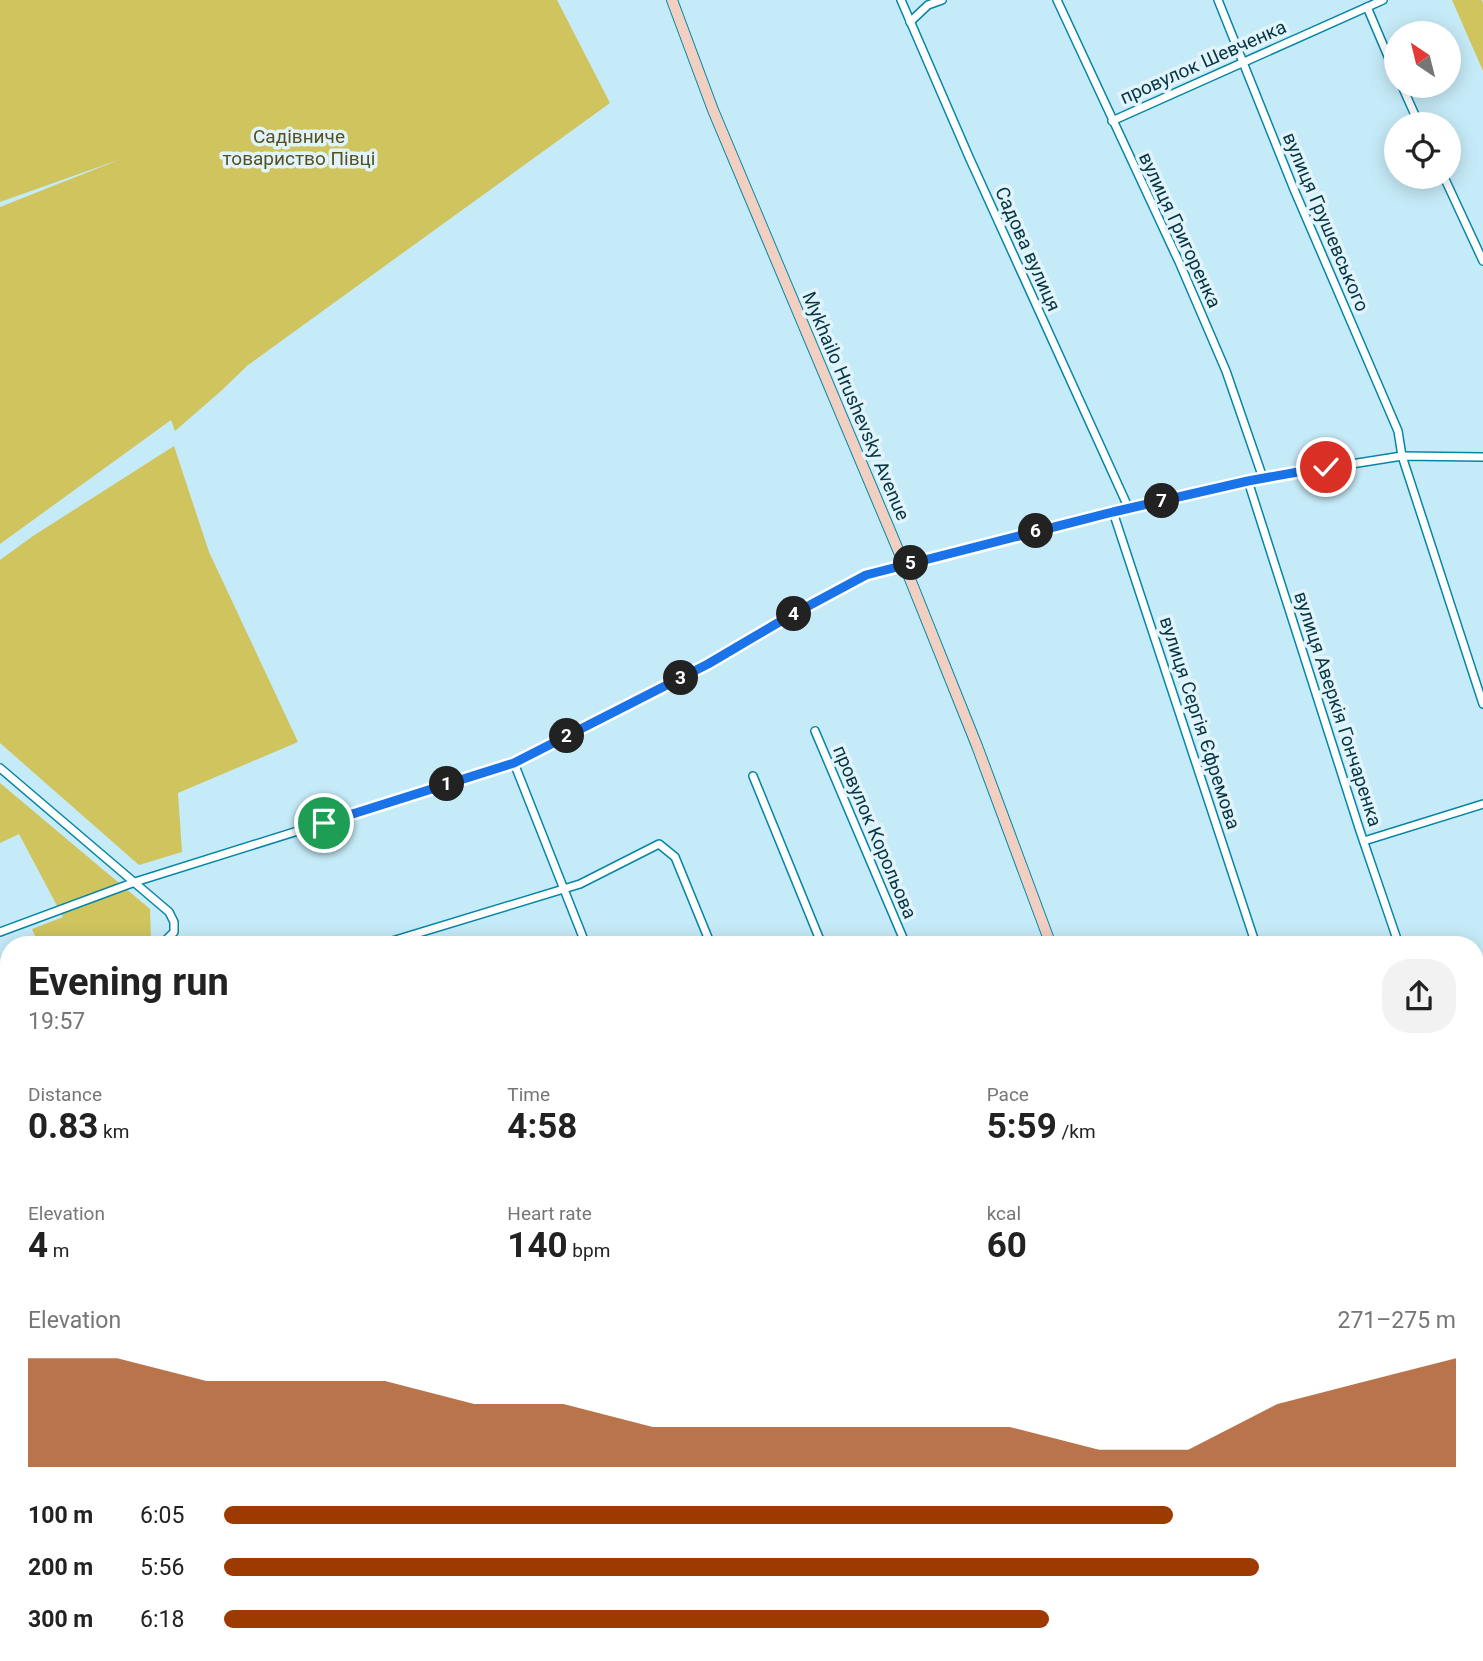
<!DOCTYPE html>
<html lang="en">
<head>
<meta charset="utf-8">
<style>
  body { margin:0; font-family:Roboto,sans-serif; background:#f2f2f2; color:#222; height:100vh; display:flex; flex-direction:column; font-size:26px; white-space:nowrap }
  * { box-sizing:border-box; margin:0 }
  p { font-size:23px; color:#767676 }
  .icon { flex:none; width:38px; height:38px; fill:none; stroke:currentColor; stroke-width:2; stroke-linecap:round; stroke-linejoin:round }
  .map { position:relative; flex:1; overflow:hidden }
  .drawer { position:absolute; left:0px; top:936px; width:1484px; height:726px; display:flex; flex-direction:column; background:#fff; border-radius:28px 28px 0 0; box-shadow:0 4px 18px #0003 }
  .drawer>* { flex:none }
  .needle { width:46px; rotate:325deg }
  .tools { position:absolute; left:1384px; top:21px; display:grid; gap:14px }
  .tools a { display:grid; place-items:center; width:77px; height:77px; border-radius:50%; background:#fff; box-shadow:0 4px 18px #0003; font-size:35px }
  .pin { position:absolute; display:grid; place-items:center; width:60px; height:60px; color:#fff; margin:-30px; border:4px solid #fff; border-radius:50%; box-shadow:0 2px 7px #0007 }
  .km { position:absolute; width:35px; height:35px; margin:-18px; border-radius:50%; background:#222; color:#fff; font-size:19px; line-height:35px; text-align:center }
  .round { display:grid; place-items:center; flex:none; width:74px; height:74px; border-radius:28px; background:#f2f2f2 }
  .head { display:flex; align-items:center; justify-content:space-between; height:119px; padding:0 28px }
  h1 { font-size:38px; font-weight:700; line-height:52px }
  .metrics { display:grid; grid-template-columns:repeat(3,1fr); gap:10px; height:119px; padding:7px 28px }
  .metrics div { display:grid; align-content:center }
  .metrics b { font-size:35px; font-weight:700 }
  .metrics small { font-size:19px; font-weight:400 }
  .metrics p { font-size:19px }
  .chart { height:196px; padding:14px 28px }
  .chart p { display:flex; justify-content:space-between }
  .chart svg { width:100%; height:126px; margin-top:7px; fill:#9d3a00; opacity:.7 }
  ul { padding:0 28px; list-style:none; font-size:23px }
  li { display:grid; grid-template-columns:112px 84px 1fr; align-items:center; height:52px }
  li i { height:18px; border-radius:9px; background:#9d3a00 }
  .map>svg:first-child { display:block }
  .green { fill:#cfc45e }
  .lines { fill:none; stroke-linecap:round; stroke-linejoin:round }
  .street-casing { stroke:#0686a6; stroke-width:10 }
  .secondary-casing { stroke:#0686a6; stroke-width:12 }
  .street { stroke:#fff; stroke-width:7 }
  .secondary { stroke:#f1d0c2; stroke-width:10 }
  .route-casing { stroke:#fff; stroke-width:14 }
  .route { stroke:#1a73e8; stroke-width:9 }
  .labels { text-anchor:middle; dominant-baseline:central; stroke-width:7; stroke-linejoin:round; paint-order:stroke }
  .street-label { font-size:19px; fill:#063543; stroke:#e2f4fb }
  .park-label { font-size:19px; fill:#57511f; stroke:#e2f4fb }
</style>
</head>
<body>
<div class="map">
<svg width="1483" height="1661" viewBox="0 0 1483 1661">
  <rect width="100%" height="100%" fill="#c6ebf8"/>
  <!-- green -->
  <g class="green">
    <polygon points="0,0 557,0 610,103 248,365 221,391 175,431 171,420 0,544 0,207 121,159 0,202"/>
    <polygon points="1452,0 1482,0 1483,3 1483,71"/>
    <polygon points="174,446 209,552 298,742 178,793 182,852 139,865 0,743 0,560 33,536"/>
    <polygon points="0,783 150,909 151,941 150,945 39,945 32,929 63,917 19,834 0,843"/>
    <polygon points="212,1654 316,1654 286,1661 178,1661"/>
  </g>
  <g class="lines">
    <!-- street casing -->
    <g class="street-casing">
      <g id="street">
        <polyline points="901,0 969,157 1129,509"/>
        <polyline points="1057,0 1180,264 1226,371 1263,478"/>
        <polyline points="1218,0 1293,187 1398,431 1402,456 1483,704"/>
        <polyline points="1367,7 1396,75"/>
        <polyline points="910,22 928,5 942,0"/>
        <polyline points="1402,86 1419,124"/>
        <polyline points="1112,121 1383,0"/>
        <polyline points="1444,177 1483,261"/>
        <polyline points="1248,481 1360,831 1399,945"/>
        <polyline points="1113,512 1256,945"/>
        <polyline points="815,731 906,945"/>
        <polyline points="514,763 586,945"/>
        <polyline points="0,768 169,912 174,922 174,932 161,945"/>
        <polyline points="753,776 822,945"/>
        <polyline points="1364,841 1483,804"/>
        <polyline points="0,932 135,882 514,763 707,664 786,618 866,575 1113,512 1263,478 1402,456 1483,457"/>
        <polyline points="379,945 580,884 659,844 675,857 711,945"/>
        <polyline points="0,1109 9,1100"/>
        <polyline points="1475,1166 1483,1189"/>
        <polyline points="0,1189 9,1186"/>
        <polyline points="0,1315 9,1313"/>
        <polyline points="0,1451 9,1448"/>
        <polyline points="0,1584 9,1581"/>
        <polyline points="1475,1628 1483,1649"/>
        <polyline points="213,1654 215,1661"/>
        <polyline points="370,1654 373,1661"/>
        <polyline points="455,1654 458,1661"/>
        <polyline points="508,1654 511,1661"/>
        <polyline points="674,1654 677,1661"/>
        <polyline points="852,1654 855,1661"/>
        <polyline points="1128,1654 1131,1661"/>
        <polyline points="163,1661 188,1654"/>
      </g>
    </g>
    <!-- secondary casing -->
    <g class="secondary-casing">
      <g id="secondary">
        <polyline points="672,0 713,110 904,564 977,746 1051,945"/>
        <polyline points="1475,1375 1483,1375"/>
        <polyline points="1308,1654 1311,1661"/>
        <polyline points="336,1661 362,1654"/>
      </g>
    </g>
    <!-- street -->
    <use href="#street" class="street"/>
    <!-- secondary -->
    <use href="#secondary" class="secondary"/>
  </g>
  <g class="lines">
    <!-- route casing -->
    <g class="route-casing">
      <polyline id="route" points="324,823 514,763 708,664 786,618 866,575 1113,512 1248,481 1326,467"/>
    </g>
    <!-- route -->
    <use href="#route" class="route"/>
  </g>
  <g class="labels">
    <!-- street labels -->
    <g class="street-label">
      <text transform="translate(1203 62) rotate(-24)">провулок Шевченка</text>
      <text transform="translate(1326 222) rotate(67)">вулиця Грушевського</text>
      <text transform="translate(1180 230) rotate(65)">вулиця Григоренка</text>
      <text transform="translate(1028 249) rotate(66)">Садова вулиця</text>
      <text transform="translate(856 406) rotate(67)">Mykhailo Hrushevsky Avenue</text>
      <text transform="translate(1338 709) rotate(72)">вулиця Аверкія Гончаренка</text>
      <text transform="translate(1200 723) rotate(72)">вулиця Сергія Єфремова</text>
      <text transform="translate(875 832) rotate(67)">провулок Корольова</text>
    </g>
    <!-- park labels -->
    <g class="park-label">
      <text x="299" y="136">Садівниче<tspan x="299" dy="22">товариство Півці</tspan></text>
    </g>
  </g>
</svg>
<div class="tools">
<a><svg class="needle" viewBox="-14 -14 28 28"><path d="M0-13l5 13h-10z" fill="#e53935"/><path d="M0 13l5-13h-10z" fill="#767676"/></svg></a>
<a><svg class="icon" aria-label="locate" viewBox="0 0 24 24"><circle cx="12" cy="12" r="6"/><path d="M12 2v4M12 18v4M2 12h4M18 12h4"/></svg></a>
</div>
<div class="pin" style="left:324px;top:823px;background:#1e9e55"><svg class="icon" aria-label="arrive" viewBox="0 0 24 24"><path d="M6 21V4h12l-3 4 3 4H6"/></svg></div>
<div class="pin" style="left:1326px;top:467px;background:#d93025"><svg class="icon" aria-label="check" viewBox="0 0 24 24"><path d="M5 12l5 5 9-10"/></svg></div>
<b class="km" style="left:447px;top:784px">1</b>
<b class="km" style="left:567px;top:736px">2</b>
<b class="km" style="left:681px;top:678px">3</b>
<b class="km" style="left:794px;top:614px">4</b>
<b class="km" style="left:911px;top:563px">5</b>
<b class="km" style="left:1036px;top:531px">6</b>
<b class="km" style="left:1162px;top:501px">7</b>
<section class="drawer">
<div class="head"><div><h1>Evening run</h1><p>19:57</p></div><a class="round"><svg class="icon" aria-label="share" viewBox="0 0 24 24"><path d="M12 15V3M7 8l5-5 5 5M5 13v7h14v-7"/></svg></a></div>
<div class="metrics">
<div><p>Distance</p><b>0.83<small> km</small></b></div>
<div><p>Time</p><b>4:58</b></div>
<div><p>Pace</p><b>5:59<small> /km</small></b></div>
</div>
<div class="metrics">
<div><p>Elevation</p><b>4<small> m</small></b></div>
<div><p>Heart rate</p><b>140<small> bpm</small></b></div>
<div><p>kcal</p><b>60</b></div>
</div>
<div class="chart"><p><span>Elevation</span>271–275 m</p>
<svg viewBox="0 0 160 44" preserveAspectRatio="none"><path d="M0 44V6L10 6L20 14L30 14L40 14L50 22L60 22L70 30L80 30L90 30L100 30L110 30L120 38L130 38L140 22L150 14L160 6V44z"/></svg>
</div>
<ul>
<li><b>100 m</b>6:05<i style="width:77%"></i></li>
<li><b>200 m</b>5:56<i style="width:84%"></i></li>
<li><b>300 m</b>6:18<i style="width:67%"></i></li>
</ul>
</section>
</div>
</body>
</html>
